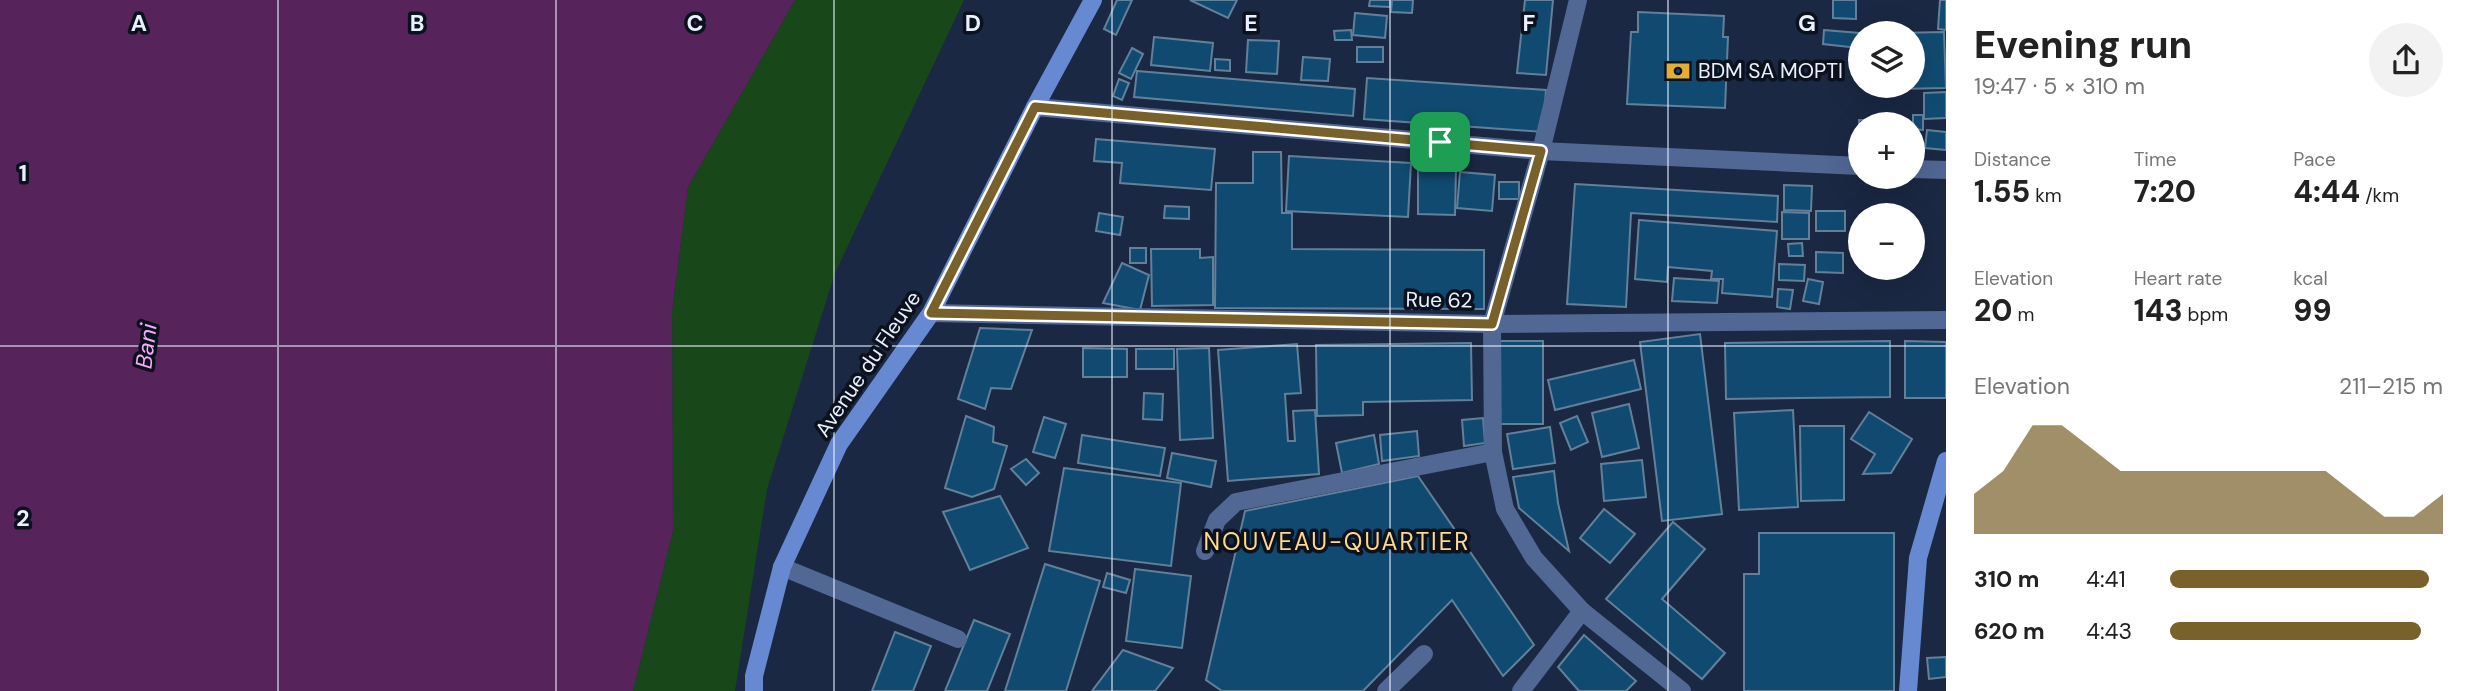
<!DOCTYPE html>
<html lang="en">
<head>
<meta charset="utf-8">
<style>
  body { margin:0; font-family:"DM Sans",sans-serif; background:#f2f2f2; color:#222; height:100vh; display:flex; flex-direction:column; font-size:26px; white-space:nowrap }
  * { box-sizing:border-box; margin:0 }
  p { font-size:23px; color:#767676 }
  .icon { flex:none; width:38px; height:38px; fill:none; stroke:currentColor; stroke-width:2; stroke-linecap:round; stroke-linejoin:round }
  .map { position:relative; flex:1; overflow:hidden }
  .details { display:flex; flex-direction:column; background:#fff; width:525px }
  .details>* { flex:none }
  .tools { position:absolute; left:1848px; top:21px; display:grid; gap:14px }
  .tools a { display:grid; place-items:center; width:77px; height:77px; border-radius:50%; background:#fff; box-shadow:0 7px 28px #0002; font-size:35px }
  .pin { position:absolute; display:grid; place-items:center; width:60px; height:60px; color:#fff; margin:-30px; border-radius:14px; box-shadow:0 4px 10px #0006 }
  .round { display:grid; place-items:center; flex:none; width:74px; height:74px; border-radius:37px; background:#f2f2f2 }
  .summary { display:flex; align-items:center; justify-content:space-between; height:119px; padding:0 28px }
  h1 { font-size:38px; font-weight:800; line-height:52px }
  .metrics { display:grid; grid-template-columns:repeat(3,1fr); gap:10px; height:119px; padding:7px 28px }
  .metrics div { display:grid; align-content:center }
  .metrics b { font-size:30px; font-weight:800 }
  .metrics small { font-size:19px; font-weight:400 }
  .metrics p { font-size:19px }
  .chart { height:196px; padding:14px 28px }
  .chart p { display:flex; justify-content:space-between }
  .chart svg { width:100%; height:126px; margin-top:7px; fill:#78612a; opacity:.7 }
  ul { padding:0 28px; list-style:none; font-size:23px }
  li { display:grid; grid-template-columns:112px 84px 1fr; align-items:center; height:52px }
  li i { height:18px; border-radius:9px; background:#78612a }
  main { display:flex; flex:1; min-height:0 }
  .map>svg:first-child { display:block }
  .green { fill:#18471a }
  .water { fill:#56245b }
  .building { fill:#114a71; stroke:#62809a; stroke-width:2 }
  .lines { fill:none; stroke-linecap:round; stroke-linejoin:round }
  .lane { stroke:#516794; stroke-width:18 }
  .street { stroke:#516794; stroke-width:18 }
  .secondary { stroke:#6789d1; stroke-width:18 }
  .route-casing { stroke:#fff; stroke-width:14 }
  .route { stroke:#78612a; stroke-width:9 }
  .grid { fill:none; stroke:#e9f0ff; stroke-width:2; stroke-opacity:0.55 }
  .labels { text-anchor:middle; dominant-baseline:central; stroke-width:7; stroke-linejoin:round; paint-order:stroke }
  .poi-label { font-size:21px; fill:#e9f0ff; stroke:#0b111d; text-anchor:start }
  .street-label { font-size:21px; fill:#e9f0ff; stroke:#0b111d }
  .water-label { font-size:23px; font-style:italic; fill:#f7abfd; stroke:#0b111d }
  .quarter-label { font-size:24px; letter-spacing:2px; fill:#fdd88f; stroke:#0b111d }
  .grid-label { font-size:23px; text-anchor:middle; font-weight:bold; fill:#e9f0ff; stroke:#0b111d; stroke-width:7; stroke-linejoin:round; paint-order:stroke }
</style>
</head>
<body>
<main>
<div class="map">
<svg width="1946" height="691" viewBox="0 0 1946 691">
  <rect width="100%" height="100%" fill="#1b2843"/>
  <!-- green -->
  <polygon class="green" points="795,0 964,0 835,273 767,489 735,691 633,691 673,531 672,312 688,187"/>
  <!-- water -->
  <polygon class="water" points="0,0 795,0 688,187 672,312 673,531 633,691 0,691"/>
  <!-- building -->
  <g class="building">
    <polygon points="1117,0 1132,0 1116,35 1104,29"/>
    <polygon points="1190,0 1237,0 1228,18"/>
    <polygon points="1370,0 1390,0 1390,7 1369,6"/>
    <polygon points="1392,0 1413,0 1412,13 1391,12"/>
    <polygon points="1525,0 1553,0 1546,75 1517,73"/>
    <polygon points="1833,0 1856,0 1856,19 1833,18"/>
    <polygon points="1940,0 1946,0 1946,30 1938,29"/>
    <polygon points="1638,12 1724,16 1723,37 1728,37 1725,108 1627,104 1631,32 1638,32"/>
    <polygon points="1355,13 1387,16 1385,38 1353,35"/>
    <polygon points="1351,30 1352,40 1335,40 1334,31"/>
    <polygon points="1824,30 1859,33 1858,48 1823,44"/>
    <polygon points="1944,32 1946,88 1897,89 1897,86 1913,86 1913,33 1896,33"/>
    <polygon points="1154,37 1213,43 1210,71 1151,65"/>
    <polygon points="1248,40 1279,41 1277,74 1246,72"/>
    <rect x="1357" y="47" width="26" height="15"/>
    <polygon points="1132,48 1143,54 1131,79 1119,73"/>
    <polygon points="1303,57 1330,59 1328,81 1301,80"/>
    <polygon points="1215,59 1230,60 1230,71 1215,70"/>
    <polygon points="1137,71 1355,89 1353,116 1134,97"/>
    <polygon points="1367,78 1546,90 1543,132 1364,119"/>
    <polygon points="1119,79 1129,83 1122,100 1113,96"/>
    <polygon points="1946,92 1946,118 1924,119 1924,93"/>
    <polygon points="1913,115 1923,115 1923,130 1913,129"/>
    <polygon points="1859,120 1880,120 1880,124 1860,124 1860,143"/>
    <polygon points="1927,130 1946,132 1946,150 1925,148"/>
    <polygon points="1096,139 1215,149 1211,190 1120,183 1122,163 1094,161"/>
    <polygon points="1253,152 1281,152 1282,213 1292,213 1292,249 1484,250 1484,309 1215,308 1216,183 1253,183"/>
    <polygon points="1289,156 1411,163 1408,217 1286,211"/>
    <polygon points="1418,167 1456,168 1455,215 1418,214"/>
    <polygon points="1460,172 1495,175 1492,211 1457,208"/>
    <rect x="1499" y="182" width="20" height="17"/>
    <polygon points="1575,184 1778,196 1777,222 1631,213 1626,307 1567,304"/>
    <polygon points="1784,185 1812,186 1811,211 1784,210"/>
    <polygon points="1165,206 1189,207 1189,219 1164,218"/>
    <rect x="1816" y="211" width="29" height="20"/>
    <polygon points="1782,212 1809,213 1809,239 1782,239"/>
    <polygon points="1099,213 1123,217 1120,235 1096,231"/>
    <polygon points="1639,220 1777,231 1772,297 1722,293 1723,279 1711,279 1712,271 1668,267 1667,282 1635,279"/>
    <polygon points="1802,243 1803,256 1789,256 1788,244"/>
    <rect x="1130" y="248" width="16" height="15"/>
    <polygon points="1151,249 1200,249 1200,258 1213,257 1213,305 1152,306"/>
    <polygon points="1816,252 1843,253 1843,273 1816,272"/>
    <polygon points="1122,263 1149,275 1140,310 1103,303"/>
    <polygon points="1779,264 1805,265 1804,281 1779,280"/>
    <polygon points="1674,278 1719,281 1717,303 1672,301"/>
    <polygon points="1808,279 1823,282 1819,304 1803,301"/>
    <polygon points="1778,289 1793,290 1790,309 1777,307"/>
    <polygon points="980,328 1032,330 1011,389 991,388 985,409 958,399"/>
    <polygon points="1700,334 1722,514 1662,521 1640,342"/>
    <rect x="1499" y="341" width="44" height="83"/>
    <polygon points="1890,341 1890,397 1726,399 1725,343"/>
    <polygon points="1905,341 1946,342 1946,398 1905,398"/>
    <polygon points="1471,343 1472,400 1363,402 1363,415 1317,416 1316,345"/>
    <polygon points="1297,344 1301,393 1285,394 1288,441 1295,441 1293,411 1315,410 1319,474 1228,481 1218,350"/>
    <polygon points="1083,348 1127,349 1127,377 1083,377"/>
    <polygon points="1209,348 1213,438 1180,440 1177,349"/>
    <rect x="1136" y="349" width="38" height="20"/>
    <polygon points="1634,360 1641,389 1555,410 1548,380"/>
    <polygon points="1144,393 1163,394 1162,420 1143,419"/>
    <polygon points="1629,404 1639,448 1602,457 1592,413"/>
    <polygon points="1793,410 1798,507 1739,510 1734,413"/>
    <polygon points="1869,412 1912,439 1891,473 1863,474 1875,454 1851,439"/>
    <polygon points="966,416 994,427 993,442 1007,446 994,489 972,497 945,488"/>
    <polygon points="1577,416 1588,442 1571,450 1560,423"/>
    <polygon points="1044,417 1066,424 1055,458 1033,452"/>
    <polygon points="1483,418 1485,443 1464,446 1462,420"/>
    <polygon points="1800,426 1844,426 1844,500 1801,501"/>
    <polygon points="1550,427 1555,463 1513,469 1507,434"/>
    <polygon points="1417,431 1419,456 1382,461 1380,435"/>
    <polygon points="1082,435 1165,448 1160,476 1078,463"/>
    <polygon points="1374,435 1379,464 1342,473 1336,443"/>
    <polygon points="1172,453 1216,461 1211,487 1167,478"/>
    <polygon points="1026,459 1039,473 1026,485 1011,469"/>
    <polygon points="1642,460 1646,497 1604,501 1601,464"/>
    <polygon points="1064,468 1181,483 1171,566 1049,551"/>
    <polygon points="1554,471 1558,503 1569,551 1519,508 1513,477"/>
    <polygon points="1418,476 1534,645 1503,676 1452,600 1363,691 1222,691 1206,680 1245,511"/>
    <polygon points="1000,496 1028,548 970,570 943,512"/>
    <polygon points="1604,509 1635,534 1610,563 1580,538"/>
    <polygon points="1673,522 1705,549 1662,599 1725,653 1702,679 1606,599"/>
    <polygon points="1759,533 1894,533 1894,691 1744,691 1744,574 1759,574"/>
    <polygon points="1045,564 1100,581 1066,691 1005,691"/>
    <polygon points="1135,569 1191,576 1182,648 1126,641"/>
    <polygon points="1107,573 1130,580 1126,593 1103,587"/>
    <polygon points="974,620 1010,634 987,691 945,691"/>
    <polygon points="895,632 931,646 913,691 872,691"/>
    <polygon points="1584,635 1636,681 1626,691 1579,691 1558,667"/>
    <polygon points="1123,650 1173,668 1155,691 1092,691"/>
    <polygon points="1946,657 1946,677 1929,679 1927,658"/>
  </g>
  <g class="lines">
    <!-- lane -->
    <g class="lane">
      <polyline points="1205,551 1217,520 1236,502 1493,452"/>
      <polyline points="782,567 958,639"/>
      <polyline points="1386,691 1424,654"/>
    </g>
    <!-- street -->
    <g class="street">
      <polyline points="1578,0 1541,151 1492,324 1493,452 1505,509 1534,558 1582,611 1682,691"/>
      <polyline points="1035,107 1541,151 1860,166"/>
      <polyline points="1913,169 1946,170"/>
      <polyline points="931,313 1492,324 1946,320"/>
      <polyline points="1521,691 1582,611"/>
    </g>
    <!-- secondary -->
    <g class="secondary">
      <polyline points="754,691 754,676 782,567 839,444 931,313 1035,107 1093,0"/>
      <polyline points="1908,691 1918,558 1946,461"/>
    </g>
  </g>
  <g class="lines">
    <!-- route casing -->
    <g class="route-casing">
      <polygon id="route" points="1035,107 1541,151 1492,324 931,313"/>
    </g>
    <!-- route -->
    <use href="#route" class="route"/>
  </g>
  <!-- grid -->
  <path class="grid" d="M 278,0 L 278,691M 556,0 L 556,691M 834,0 L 834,691M 1112,0 L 1112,691M 1390,0 L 1390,691M 1668,0 L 1668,691M 0,346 L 1946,346"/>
  <!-- icons -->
  <defs>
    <g id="bank-bare" transform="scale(1.89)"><path d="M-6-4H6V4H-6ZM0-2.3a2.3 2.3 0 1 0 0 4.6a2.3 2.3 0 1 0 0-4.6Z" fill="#e2ae34" stroke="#0b111d" stroke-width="2.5" paint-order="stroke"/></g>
  </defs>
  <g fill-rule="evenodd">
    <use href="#bank-bare" x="1678" y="71"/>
  </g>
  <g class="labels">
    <!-- poi labels -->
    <g class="poi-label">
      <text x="1698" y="71">BDM SA MOPTI</text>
    </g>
    <!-- street labels -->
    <g class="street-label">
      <text transform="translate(1439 300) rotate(1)">Rue 62</text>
      <text transform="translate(868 364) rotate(-56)">Avenue du Fleuve</text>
    </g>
    <!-- water labels -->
    <g class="water-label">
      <text transform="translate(146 346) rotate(-83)">Bani</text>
    </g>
    <!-- quarter labels -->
    <g class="quarter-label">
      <text x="1337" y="541">NOUVEAU-QUARTIER</text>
    </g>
  </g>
  <g class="grid-label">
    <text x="139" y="31">A</text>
    <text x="417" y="31">B</text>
    <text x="695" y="31">C</text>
    <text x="973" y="31">D</text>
    <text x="1251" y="31">E</text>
    <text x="1529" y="31">F</text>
    <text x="1807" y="31">G</text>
    <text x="23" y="181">1</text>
    <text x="23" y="526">2</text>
  </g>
</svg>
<div class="tools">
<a><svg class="icon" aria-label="layers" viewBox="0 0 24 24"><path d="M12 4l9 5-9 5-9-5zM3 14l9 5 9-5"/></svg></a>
<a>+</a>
<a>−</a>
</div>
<div class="pin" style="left:1440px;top:142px;background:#1e9e55"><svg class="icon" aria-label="arrive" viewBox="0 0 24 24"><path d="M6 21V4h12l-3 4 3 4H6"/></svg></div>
</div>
<section class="details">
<div class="summary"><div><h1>Evening run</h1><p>19:47 · 5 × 310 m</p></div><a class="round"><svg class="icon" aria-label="share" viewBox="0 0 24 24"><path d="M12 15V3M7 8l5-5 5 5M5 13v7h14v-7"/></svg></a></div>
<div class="metrics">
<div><p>Distance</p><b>1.55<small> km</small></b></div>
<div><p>Time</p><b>7:20</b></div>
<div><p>Pace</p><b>4:44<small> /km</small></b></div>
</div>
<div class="metrics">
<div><p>Elevation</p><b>20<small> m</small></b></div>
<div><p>Heart rate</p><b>143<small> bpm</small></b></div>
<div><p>kcal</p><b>99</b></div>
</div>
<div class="chart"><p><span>Elevation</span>211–215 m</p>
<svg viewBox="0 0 160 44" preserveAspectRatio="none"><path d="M0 44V30L10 22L20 6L30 6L40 14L50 22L60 22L70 22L80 22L90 22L100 22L110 22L120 22L130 30L140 38L150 38L160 30V44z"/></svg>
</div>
<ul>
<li><b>310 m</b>4:41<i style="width:95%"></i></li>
<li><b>620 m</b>4:43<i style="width:92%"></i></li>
</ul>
</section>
</main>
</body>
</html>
